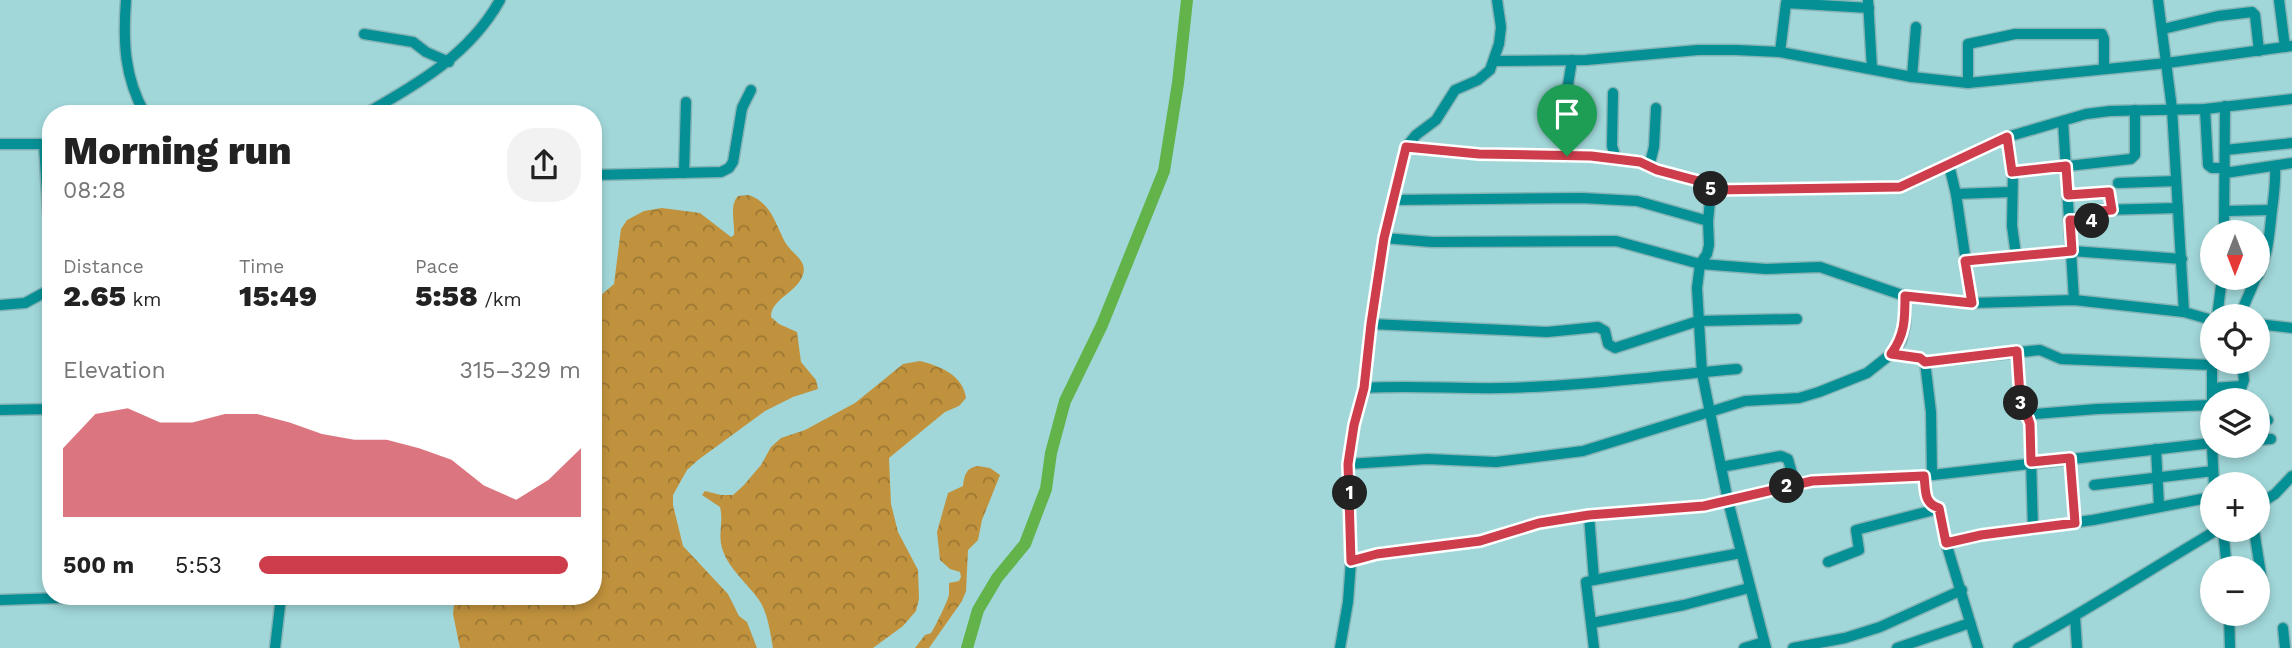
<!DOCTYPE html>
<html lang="en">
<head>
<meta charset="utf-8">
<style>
  body { margin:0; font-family:"Work Sans",sans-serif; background:#f2f2f2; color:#222; height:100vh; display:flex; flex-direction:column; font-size:26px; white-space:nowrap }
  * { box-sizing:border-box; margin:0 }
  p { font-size:23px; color:#767676 }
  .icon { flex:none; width:38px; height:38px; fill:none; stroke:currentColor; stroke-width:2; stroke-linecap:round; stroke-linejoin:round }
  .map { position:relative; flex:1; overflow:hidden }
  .sheet { position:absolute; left:42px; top:105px; width:560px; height:500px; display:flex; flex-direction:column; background:#fff; border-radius:28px; box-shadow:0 4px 10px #0003 }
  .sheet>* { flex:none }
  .needle { width:46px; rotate:180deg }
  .buttons { position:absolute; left:2200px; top:220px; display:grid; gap:14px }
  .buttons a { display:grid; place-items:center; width:70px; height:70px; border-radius:50%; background:#fff; box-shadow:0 4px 10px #0003; font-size:35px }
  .pin { position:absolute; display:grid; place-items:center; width:60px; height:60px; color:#fff; margin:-72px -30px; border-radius:50% 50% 50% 0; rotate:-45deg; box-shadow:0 0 7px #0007 }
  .pin .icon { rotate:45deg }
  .km { position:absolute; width:35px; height:35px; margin:-18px; border-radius:50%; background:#222; color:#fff; font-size:19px; line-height:35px; text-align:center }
  .round { display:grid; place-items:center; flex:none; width:74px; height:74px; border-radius:28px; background:#f2f2f2 }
  .summary { display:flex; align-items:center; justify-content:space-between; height:119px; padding:0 21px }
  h1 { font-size:38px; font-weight:800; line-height:52px }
  .figures { display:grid; grid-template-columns:repeat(3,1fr); gap:10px; height:119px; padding:7px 21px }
  .figures div { display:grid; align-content:center }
  .figures b { font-size:30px; font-weight:800 }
  .figures small { font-size:19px; font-weight:400 }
  .figures p { font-size:19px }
  .chart { height:196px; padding:14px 21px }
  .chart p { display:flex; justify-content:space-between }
  .chart svg { width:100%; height:126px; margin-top:7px; fill:#cd3d4c; opacity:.7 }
  ul { padding:0 21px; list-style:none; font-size:23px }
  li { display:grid; grid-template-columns:112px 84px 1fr; align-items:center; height:52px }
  li i { height:18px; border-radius:9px; background:#cd3d4c }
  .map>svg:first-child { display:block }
  .forest { fill:url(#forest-crowns) }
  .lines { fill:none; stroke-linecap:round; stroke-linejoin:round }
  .river { stroke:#61b34a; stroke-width:12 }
  .minor-casing { stroke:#85b4b6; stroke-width:13 }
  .minor { stroke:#059095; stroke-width:10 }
  .route-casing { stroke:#fff; stroke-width:14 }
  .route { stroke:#cd3d4c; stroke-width:9 }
</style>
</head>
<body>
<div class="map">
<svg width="2292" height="648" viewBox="0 0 2292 648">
  <defs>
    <pattern id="forest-crowns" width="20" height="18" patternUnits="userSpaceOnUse" patternTransform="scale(1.75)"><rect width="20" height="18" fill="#c1923d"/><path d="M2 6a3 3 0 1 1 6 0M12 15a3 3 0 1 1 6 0" fill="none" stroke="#9c7834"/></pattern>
  </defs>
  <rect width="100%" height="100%" fill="#a1d7d9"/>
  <!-- forest -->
  <g class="forest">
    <path d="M 749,195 C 771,203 775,223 785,242 C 792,255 811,261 801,279 C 793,294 771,300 771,317 L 779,324 L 797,332 L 801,362 L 816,380 L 818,389 L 793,397 L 765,411 L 698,460 L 687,470 L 673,495 L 673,505 L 683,546 L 728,594 L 739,616 L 747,622 L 757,648 L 460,648 L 453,614 L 455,597 L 593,597 L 593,302 L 614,284 L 621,229 L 627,220 L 644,211 L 662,208 L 700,213 L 731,237 L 734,235 C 735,222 729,206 738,196 Z"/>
    <path d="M 920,361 C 940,366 963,375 966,398 L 959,406 L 945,412 L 889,458 L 891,504 L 898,532 L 918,570 L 919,599 L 916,611 L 903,626 L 873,648 L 773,648 C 770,632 768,613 759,600 C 748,584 729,569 723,551 C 717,536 724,522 720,507 L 702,495 L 705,491 L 721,495 L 733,495 L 743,486 L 761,465 L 771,447 L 781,438 L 805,430 L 855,403 L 903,364 Z"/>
    <path d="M 978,466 L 990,468 L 1000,475 L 982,520 L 978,540 L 968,550 L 966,591 L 962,601 L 929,648 L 915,648 L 925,635 L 931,633 C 934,629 949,599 949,594 C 949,590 949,587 949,583 L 959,581 L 961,577 L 960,572 L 950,569 L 940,560 L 937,532 L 948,493 L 963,486 C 964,475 967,467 978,466 Z"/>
  </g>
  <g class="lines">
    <!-- river -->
    <polyline class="river" points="967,648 978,610 997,578 1025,544 1046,489 1051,453 1065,401 1102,325 1164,171 1178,83 1187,0"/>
    <!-- minor casing -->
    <g class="minor-casing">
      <g id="minor">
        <path d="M 126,0 C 123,41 124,77 145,114"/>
        <polyline points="1868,0 1872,69"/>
        <polyline points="2158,0 2172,109 2184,312"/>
        <polyline points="2279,0 2285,47"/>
        <polyline points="2163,29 2218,16 2252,12 2255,15 2259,51"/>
        <polyline points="364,34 413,42 426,52 449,62"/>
        <polyline points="1780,52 1786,3 1869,8"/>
        <polyline points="1494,61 1586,60 1698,50 1736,50 1780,52 1912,77 1968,83 2167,63 2292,46"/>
        <polyline points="1912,77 1916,27"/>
        <polyline points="1968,83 1968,44 2015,34 2102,34 2104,39 2104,68"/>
        <polyline points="1613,93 1612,146 1616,159"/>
        <polyline points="2205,109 2208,165 2212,168 2225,168"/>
        <path d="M 365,114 C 418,84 470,54 500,0"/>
        <polyline points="2063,121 2074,300"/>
        <polyline points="2007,137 2013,172 2012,226 2016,255"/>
        <polyline points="0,144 50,144"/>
        <polyline points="44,144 51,260"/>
        <polyline points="1406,147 1479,154 1591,156 1640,162 1656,170 1706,183 1711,190 1708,221 1709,245 1707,254 1700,264 1697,288 1702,373 1728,501 1766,648"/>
        <polyline points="2225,150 2292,143"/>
        <polyline points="1567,156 1567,91 1572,60"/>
        <polyline points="1949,165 1956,194 1972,303"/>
        <polyline points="1649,167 1654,147 1656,108"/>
        <polyline points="2013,172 2131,159 2135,155 2135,110"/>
        <polyline points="684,173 686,102"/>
        <polyline points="2225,173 2292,163"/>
        <polyline points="593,175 721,172 729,168 733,162 742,108 751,90"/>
        <polyline points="2118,183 2176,181"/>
        <polyline points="1711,190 1900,187 2007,137 2086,114 2110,111 2205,109 2292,99"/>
        <polyline points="1956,194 2011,192"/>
        <polyline points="2068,195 2109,192 2112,210"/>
        <polyline points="1394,200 1582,198 1637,201 1708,221"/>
        <polyline points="2225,211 2272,210"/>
        <polyline points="2070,220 2096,221 2101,210 2178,208"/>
        <polyline points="2224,233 2225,106"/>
        <polyline points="1384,238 1432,242 1616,241 1700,264 1766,269 1820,267 1905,296 1921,298 1972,303 2074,300 2184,312 2212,320"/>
        <polyline points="1965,261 2072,251 2182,259"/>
        <path d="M 2258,276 C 2269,251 2269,236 2272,210 C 2274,195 2276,181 2275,166"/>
        <polyline points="0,305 25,303 51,289"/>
        <polyline points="2217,317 2222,278"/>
        <polyline points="2239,317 2256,278"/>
        <polyline points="1371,324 1547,332 1598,327 1605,331 1608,344 1615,348 1698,321 1797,319"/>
        <polyline points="2258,324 2292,328"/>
        <polyline points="2017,351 2021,412 2028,418 2030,423 2033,529"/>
        <polyline points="1891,354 1921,358 1925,362 1931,412 1932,475"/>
        <polyline points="2212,357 2212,428"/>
        <polyline points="1925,362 2040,350 2061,359 2212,365"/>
        <path d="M 1364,388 C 1411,385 1456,389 1503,388 C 1581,386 1659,376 1737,369"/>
        <polyline points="2212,388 2242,386 2244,380 2242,362"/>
        <polyline points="0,410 51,409"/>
        <polyline points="2023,415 2097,409 2212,405"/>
        <polyline points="2258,421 2268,420"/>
        <polyline points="2258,440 2271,439"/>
        <polyline points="2212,446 2214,485"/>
        <polyline points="2156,449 2159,506"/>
        <polyline points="2070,458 2075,522"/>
        <polyline points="1348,464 1427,459 1496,462 1583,451 1745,401 1799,398 1819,392 1867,373 1891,354 1901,341 1905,325 1905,296"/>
        <polyline points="1721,467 1781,456 1788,459 1795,484"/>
        <path d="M 1924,476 C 1926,491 1922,503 1939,508 L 1946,543 L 1978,648"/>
        <polyline points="2094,485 2213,471"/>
        <polyline points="2258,505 2275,494 2292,476"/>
        <polyline points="1589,515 1594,580 1586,582 1594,648"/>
        <polyline points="2223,530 2227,569"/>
        <polyline points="2254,530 2263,587"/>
        <polyline points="1946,543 1981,535 2093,520 2212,497"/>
        <polyline points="1351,561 1377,554 1480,541 1539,523 1589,515 1704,506 1812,481 1924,476 2212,443"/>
        <polyline points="1828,562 1859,550 1856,530 1938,509"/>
        <polyline points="1594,580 1741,553"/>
        <polyline points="0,600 92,597"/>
        <polyline points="2229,614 2230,648"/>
        <polyline points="2075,617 2077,648"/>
        <polyline points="1592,623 1684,605 1749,588"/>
        <polyline points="2283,628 2285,648"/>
        <polyline points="275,648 281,597"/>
        <polyline points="1340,648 1348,602 1351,561 1348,464 1354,425 1364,388 1371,324 1384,238 1406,147 1416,135 1436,120 1455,90 1478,80 1490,70 1499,44 1501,27 1497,0"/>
        <polyline points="1744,648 1764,642"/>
        <polyline points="1793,648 1845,638 1880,627 1962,590"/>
        <polyline points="1897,648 1970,623"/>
        <path d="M 2018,648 C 2086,611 2151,569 2217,530"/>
      </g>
    </g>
    <!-- minor -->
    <use href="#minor" class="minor"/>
  </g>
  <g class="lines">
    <!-- route casing -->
    <g class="route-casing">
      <path id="route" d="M 2007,137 L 2012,172 L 2066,166 L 2068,195 L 2109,192 L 2112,210 L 2100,211 L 2096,221 L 2070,220 L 2072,251 L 1965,261 L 1972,303 L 1905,296 C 1905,319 1905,335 1891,354 L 1920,358 L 1925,362 L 2017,351 L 2021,412 L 2028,418 L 2030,424 L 2031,462 L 2070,458 L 2075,523 L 1981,535 L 1946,543 L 1939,508 C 1923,503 1926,490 1924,476 L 1812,481 L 1704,506 L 1589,515 L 1539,523 L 1480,541 L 1377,554 L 1351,561 L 1348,464 L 1354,425 L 1364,388 L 1371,324 L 1384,238 L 1406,147 L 1479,154 L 1591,156 L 1640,162 L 1657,170 L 1706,183 L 1712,190 L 1900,187 Z"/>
    </g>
    <!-- route -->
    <use href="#route" class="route"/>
  </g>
</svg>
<div class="buttons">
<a><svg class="needle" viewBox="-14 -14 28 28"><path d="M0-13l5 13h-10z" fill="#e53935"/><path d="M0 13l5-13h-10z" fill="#767676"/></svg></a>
<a><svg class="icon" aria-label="locate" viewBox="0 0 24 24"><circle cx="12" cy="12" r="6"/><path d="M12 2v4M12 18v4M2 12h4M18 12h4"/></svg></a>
<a><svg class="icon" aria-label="layers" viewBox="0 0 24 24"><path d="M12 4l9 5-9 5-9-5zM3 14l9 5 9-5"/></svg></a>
<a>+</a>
<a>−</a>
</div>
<div class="pin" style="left:1567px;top:156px;background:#1e9e55"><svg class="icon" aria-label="arrive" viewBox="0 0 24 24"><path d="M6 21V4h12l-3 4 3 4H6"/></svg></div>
<b class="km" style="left:1350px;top:493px">1</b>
<b class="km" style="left:1787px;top:486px">2</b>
<b class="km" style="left:2021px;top:403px">3</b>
<b class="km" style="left:2092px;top:221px">4</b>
<b class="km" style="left:1711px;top:189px">5</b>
<section class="sheet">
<div class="summary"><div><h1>Morning run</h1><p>08:28</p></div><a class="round"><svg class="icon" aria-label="share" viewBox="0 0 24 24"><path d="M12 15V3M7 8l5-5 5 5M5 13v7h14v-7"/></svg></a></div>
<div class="figures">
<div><p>Distance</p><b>2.65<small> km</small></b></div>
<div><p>Time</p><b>15:49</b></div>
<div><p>Pace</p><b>5:58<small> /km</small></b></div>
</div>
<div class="chart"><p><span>Elevation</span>315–329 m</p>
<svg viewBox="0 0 160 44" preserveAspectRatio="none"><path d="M0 44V20L10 8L20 6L30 11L40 11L50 8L60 8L70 11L80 15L90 17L100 17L110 20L120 24L130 33L140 38L150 31L160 20V44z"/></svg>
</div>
<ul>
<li><b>500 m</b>5:53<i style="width:96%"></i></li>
</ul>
</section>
</div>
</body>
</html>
